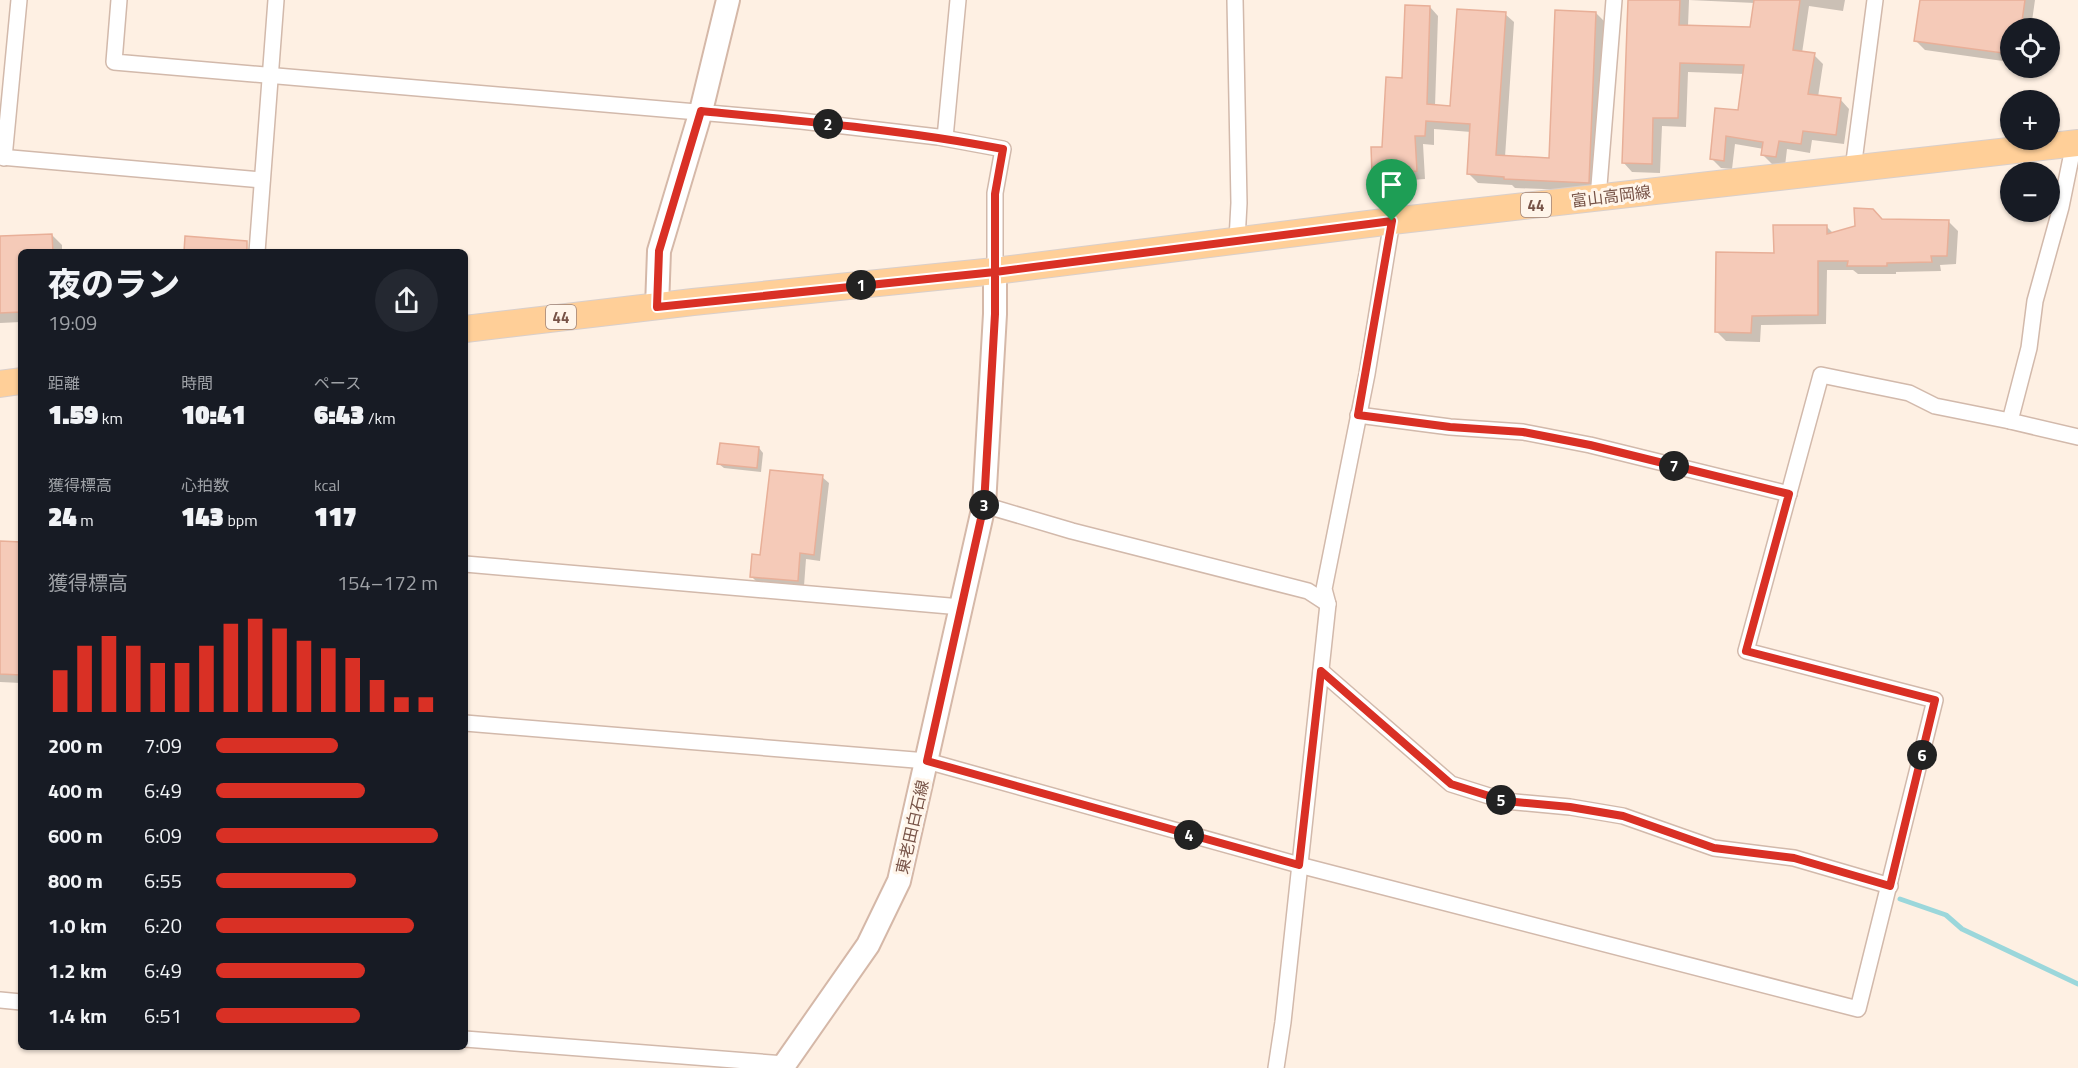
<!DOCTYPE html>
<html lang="ja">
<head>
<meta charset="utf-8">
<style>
  body { margin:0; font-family:"Titillium Web","Noto Sans JP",sans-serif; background:#242831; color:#f1f3f6; height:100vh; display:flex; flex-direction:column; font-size:22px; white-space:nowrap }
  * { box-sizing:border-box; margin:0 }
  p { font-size:20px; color:#9ea1a6 }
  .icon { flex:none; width:33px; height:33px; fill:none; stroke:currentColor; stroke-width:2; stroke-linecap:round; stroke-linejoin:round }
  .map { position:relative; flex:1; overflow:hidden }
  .details { position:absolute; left:18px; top:249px; width:450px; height:801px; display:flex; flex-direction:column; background:#171b24; border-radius:9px; box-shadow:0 2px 4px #0004 }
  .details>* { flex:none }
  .fabs { position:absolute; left:2000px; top:18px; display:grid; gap:12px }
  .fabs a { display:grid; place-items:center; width:60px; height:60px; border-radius:50%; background:#171b24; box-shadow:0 2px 4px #0004; font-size:30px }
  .pin { position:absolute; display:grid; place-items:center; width:51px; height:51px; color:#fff; margin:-62px -26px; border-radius:50% 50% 50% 0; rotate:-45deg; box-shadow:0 0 6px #0007 }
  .pin .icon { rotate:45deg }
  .km { position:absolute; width:30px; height:30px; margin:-15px; border-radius:50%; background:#222; color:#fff; font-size:16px; line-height:30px; text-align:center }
  .round { display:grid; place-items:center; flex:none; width:63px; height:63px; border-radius:32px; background:#242831 }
  .summary { display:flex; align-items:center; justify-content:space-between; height:102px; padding:0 30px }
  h1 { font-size:33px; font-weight:800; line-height:45px }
  .metrics { display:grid; grid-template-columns:repeat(3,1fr); gap:9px; height:102px; padding:6px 30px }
  .metrics div { display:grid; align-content:center }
  .metrics b { font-size:26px; font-weight:800 }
  .metrics small { font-size:16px; font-weight:400 }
  .metrics p { font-size:16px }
  .chart { height:168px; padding:12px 30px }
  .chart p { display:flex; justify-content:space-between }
  .chart svg { width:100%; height:108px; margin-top:6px; stroke:#d93025; stroke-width:6 }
  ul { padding:0 30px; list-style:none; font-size:20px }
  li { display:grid; grid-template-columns:96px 72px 1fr; align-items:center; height:45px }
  li i { height:15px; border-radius:8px; background:#d93025 }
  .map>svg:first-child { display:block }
  .shadow { fill:#0003; fill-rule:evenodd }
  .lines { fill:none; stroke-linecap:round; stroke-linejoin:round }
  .stream { stroke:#9bd7db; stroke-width:5 }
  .building { fill:#f5cab8; stroke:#e8af98; stroke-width:1.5 }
  .minor-casing { stroke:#d2b9ab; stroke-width:18 }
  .secondary-casing { stroke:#d5b8a8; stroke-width:26 }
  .primary-casing { stroke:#d9cfcb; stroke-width:28 }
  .minor { stroke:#fff; stroke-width:15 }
  .secondary { stroke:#fff; stroke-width:22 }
  .primary { stroke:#ffcf98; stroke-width:26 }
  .route-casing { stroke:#fff; stroke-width:12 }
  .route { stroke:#d93025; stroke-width:8 }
  .labels { text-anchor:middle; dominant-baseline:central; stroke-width:6; stroke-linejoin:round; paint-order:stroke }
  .shield { fill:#fff5ea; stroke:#a08478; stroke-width:1.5 }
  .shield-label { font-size:15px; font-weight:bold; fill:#775347 }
  .street-label { font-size:16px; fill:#775347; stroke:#fff5ea }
</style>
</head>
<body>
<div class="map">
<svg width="2078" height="1068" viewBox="0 0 2078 1068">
  <rect width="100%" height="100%" fill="#fef0e3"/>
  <!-- shadow -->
  <g class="shadow">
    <path d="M 1629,0 L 1845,0 L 1843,11 L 1809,6 L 1802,53 L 1814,55 L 1823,64 L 1818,97 L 1840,99 L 1849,109 L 1844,144 L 1812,140 L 1810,153 L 1787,149 L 1785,166 L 1772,164 L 1763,155 L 1764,149 L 1735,144 L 1732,169 L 1721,168 L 1712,159 L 1739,111 L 1745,74 L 1688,72 L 1686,127 L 1662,126 L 1660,173 L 1632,172 L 1623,162 ZM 1689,0 L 1755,3 L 1751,29 L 1688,26 Z"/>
    <polygon points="1921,0 2035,0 2031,28 2010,28 2010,62 1925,50 1915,40"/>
    <polygon points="1430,7 1438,16 1435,106 1452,107 1505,14 1514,22 1505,157 1550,159 1596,13 1605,22 1597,191 1515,188 1512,185 1478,183 1469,174 1471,132 1434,129 1434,145 1423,144 1425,179 1383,182 1374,173 1383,148 1404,79"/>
    <polygon points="1883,221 1949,222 1958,231 1956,264 1940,265 1941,271 1896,272 1896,274 1858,274 1853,270 1827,270 1826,324 1761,325 1760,342 1726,341 1717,332 1775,254 1826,226 1834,234"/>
    <polygon points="52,235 62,245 62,252 21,252 21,322 0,323 0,237"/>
    <polygon points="759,448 763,453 761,472 724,468 719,464"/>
    <polygon points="822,477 829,483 820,561 806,559 804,586 758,583 752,577 762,557"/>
    <polygon points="0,543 21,544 21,683 0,682"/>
  </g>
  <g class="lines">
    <!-- stream -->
    <polyline class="stream" points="1900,899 1946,915 1962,929 2078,984"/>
  </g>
  <!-- building -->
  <g class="building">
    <polygon points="1628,0 1680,0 1679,25 1750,27 1754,0 1800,0 1793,50 1815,53 1808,94 1841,98 1836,135 1803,131 1801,144 1779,141 1776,157 1761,155 1763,142 1726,136 1724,161 1710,159 1715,108 1738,110 1744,65 1680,63 1678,118 1653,118 1652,164 1622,163"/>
    <polygon points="1920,0 2025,0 2021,28 2010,28 2010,54 1914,41"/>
    <polygon points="1405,5 1430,6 1427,104 1450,106 1457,9 1506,12 1496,155 1549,158 1555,10 1596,12 1589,183 1504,179 1504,177 1467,174 1470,124 1426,121 1425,136 1415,136 1417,171 1372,174 1371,147 1382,147 1386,77 1402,78"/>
    <polygon points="1854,208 1873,209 1882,219 1949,220 1947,256 1931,256 1932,262 1887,263 1887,266 1847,266 1848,261 1818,261 1818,315 1752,316 1751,333 1715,332 1716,252 1774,253 1773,225 1827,225 1827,234 1855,226"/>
    <polygon points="52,234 53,252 21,252 21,312 0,313 0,236"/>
    <polygon points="185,236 247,241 247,252 184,252"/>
    <polygon points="720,443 759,447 757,468 717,464"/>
    <polygon points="770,470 823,475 814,555 800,553 798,581 750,577 752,554 760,555"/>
    <polygon points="0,541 21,542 21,675 0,674"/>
  </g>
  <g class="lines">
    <!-- minor casing -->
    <g class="minor-casing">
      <g id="minor">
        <polyline points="119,0 114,62 801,121 938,137 1003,149 995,193 995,271"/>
        <polyline points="1235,0 1239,203 1237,240"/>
        <polyline points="945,138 958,0"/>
        <polyline points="2074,143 2061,207 2035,301 2029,348 2010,421 2078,437"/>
        <polyline points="0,157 262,180"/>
        <polyline points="4,158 19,0"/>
        <polyline points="1853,169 1875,0"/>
        <polyline points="1598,198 1614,0"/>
        <polyline points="257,252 276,0"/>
        <polyline points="1358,415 1450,427 1523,432 1590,445 1789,494"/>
        <polyline points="984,505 1072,531 1308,591 1328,604"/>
        <polyline points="465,564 961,607"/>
        <polyline points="1321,671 1451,784 1505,801 1570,807 1623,816 1714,848 1794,858 1890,886"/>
        <polyline points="465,723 927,761 1299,865 1858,1009 1935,700 1746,651 1821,375 1909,393 1935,406 2010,421"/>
        <polyline points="0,1000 21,1002"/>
        <polyline points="465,1039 785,1064"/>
        <polyline points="1276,1068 1283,1022 1328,604 1324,589 1367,374 1392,221"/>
      </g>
    </g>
    <!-- secondary casing -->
    <g class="secondary-casing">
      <g id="secondary">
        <polyline points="657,307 659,251 701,111 728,0"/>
        <polyline points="782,1068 868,945 899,881 984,505 995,314 995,271"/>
      </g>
    </g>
    <!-- primary casing -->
    <g class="primary-casing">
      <g id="primary">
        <polyline points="465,329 693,302 995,271 1392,221 2078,143"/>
        <polyline points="0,384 21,381"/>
      </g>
    </g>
    <!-- minor -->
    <use href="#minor" class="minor"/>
    <!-- secondary -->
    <use href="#secondary" class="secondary"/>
    <!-- primary -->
    <use href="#primary" class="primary"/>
  </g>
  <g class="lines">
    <!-- route casing -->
    <g class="route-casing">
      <path id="route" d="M 1392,221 L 995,272 L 657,307 L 659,251 L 701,111 C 803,121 903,130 1003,149 L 995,194 L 995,314 L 984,505 L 927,761 L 1299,865 L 1321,671 L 1451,784 L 1505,801 L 1570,807 L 1623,816 L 1714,848 L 1794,858 L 1890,886 L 1935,700 L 1746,651 L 1789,494 L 1590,445 L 1523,432 L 1450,427 L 1358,415 L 1392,221"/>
    </g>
    <!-- route -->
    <use href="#route" class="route"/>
  </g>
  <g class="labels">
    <!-- shield labels -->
    <g class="shield">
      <rect x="1521" y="193" width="30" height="24" rx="4.5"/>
      <rect x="546" y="305" width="30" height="24" rx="4.5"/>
    </g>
    <g class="shield-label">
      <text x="1536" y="205">44</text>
      <text x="561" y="317">44</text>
    </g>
    <!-- street labels -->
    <g class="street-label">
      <text transform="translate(1611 196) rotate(-7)">富山高岡線</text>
      <text transform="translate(912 827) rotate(-77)">東老田白石線</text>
    </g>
  </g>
</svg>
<div class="fabs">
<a><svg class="icon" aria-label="locate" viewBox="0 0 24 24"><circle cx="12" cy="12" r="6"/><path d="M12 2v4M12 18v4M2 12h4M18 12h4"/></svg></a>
<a>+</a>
<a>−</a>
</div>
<div class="pin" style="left:1392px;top:221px;background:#1e9e55"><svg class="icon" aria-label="arrive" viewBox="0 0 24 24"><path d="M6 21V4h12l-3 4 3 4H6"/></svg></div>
<b class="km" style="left:861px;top:285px">1</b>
<b class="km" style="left:828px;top:124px">2</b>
<b class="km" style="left:984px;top:505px">3</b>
<b class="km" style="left:1189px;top:835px">4</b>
<b class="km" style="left:1501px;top:800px">5</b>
<b class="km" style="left:1922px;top:755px">6</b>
<b class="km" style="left:1674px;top:466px">7</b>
<section class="details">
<div class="summary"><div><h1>夜のラン</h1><p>19:09</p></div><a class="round"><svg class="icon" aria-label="share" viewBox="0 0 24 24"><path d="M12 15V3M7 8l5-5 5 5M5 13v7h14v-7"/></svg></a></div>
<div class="metrics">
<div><p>距離</p><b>1.59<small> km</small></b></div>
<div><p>時間</p><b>10:41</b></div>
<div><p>ペース</p><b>6:43<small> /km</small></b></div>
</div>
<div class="metrics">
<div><p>獲得標高</p><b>24<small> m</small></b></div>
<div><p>心拍数</p><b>143<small> bpm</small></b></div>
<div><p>kcal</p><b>117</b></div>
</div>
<div class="chart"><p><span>獲得標高</span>154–172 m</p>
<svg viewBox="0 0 160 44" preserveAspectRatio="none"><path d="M5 44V27M15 44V17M25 44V13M35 44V17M45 44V24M55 44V24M65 44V17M75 44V8M85 44V6M95 44V10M105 44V15M115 44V18M125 44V22M135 44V31M145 44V38M155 44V38"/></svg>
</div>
<ul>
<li><b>200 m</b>7:09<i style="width:55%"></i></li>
<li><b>400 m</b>6:49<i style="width:67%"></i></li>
<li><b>600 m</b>6:09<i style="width:100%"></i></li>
<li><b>800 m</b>6:55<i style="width:63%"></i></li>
<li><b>1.0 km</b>6:20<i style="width:89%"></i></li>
<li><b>1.2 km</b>6:49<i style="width:67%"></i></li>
<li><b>1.4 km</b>6:51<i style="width:65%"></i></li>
</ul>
</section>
</div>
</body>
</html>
